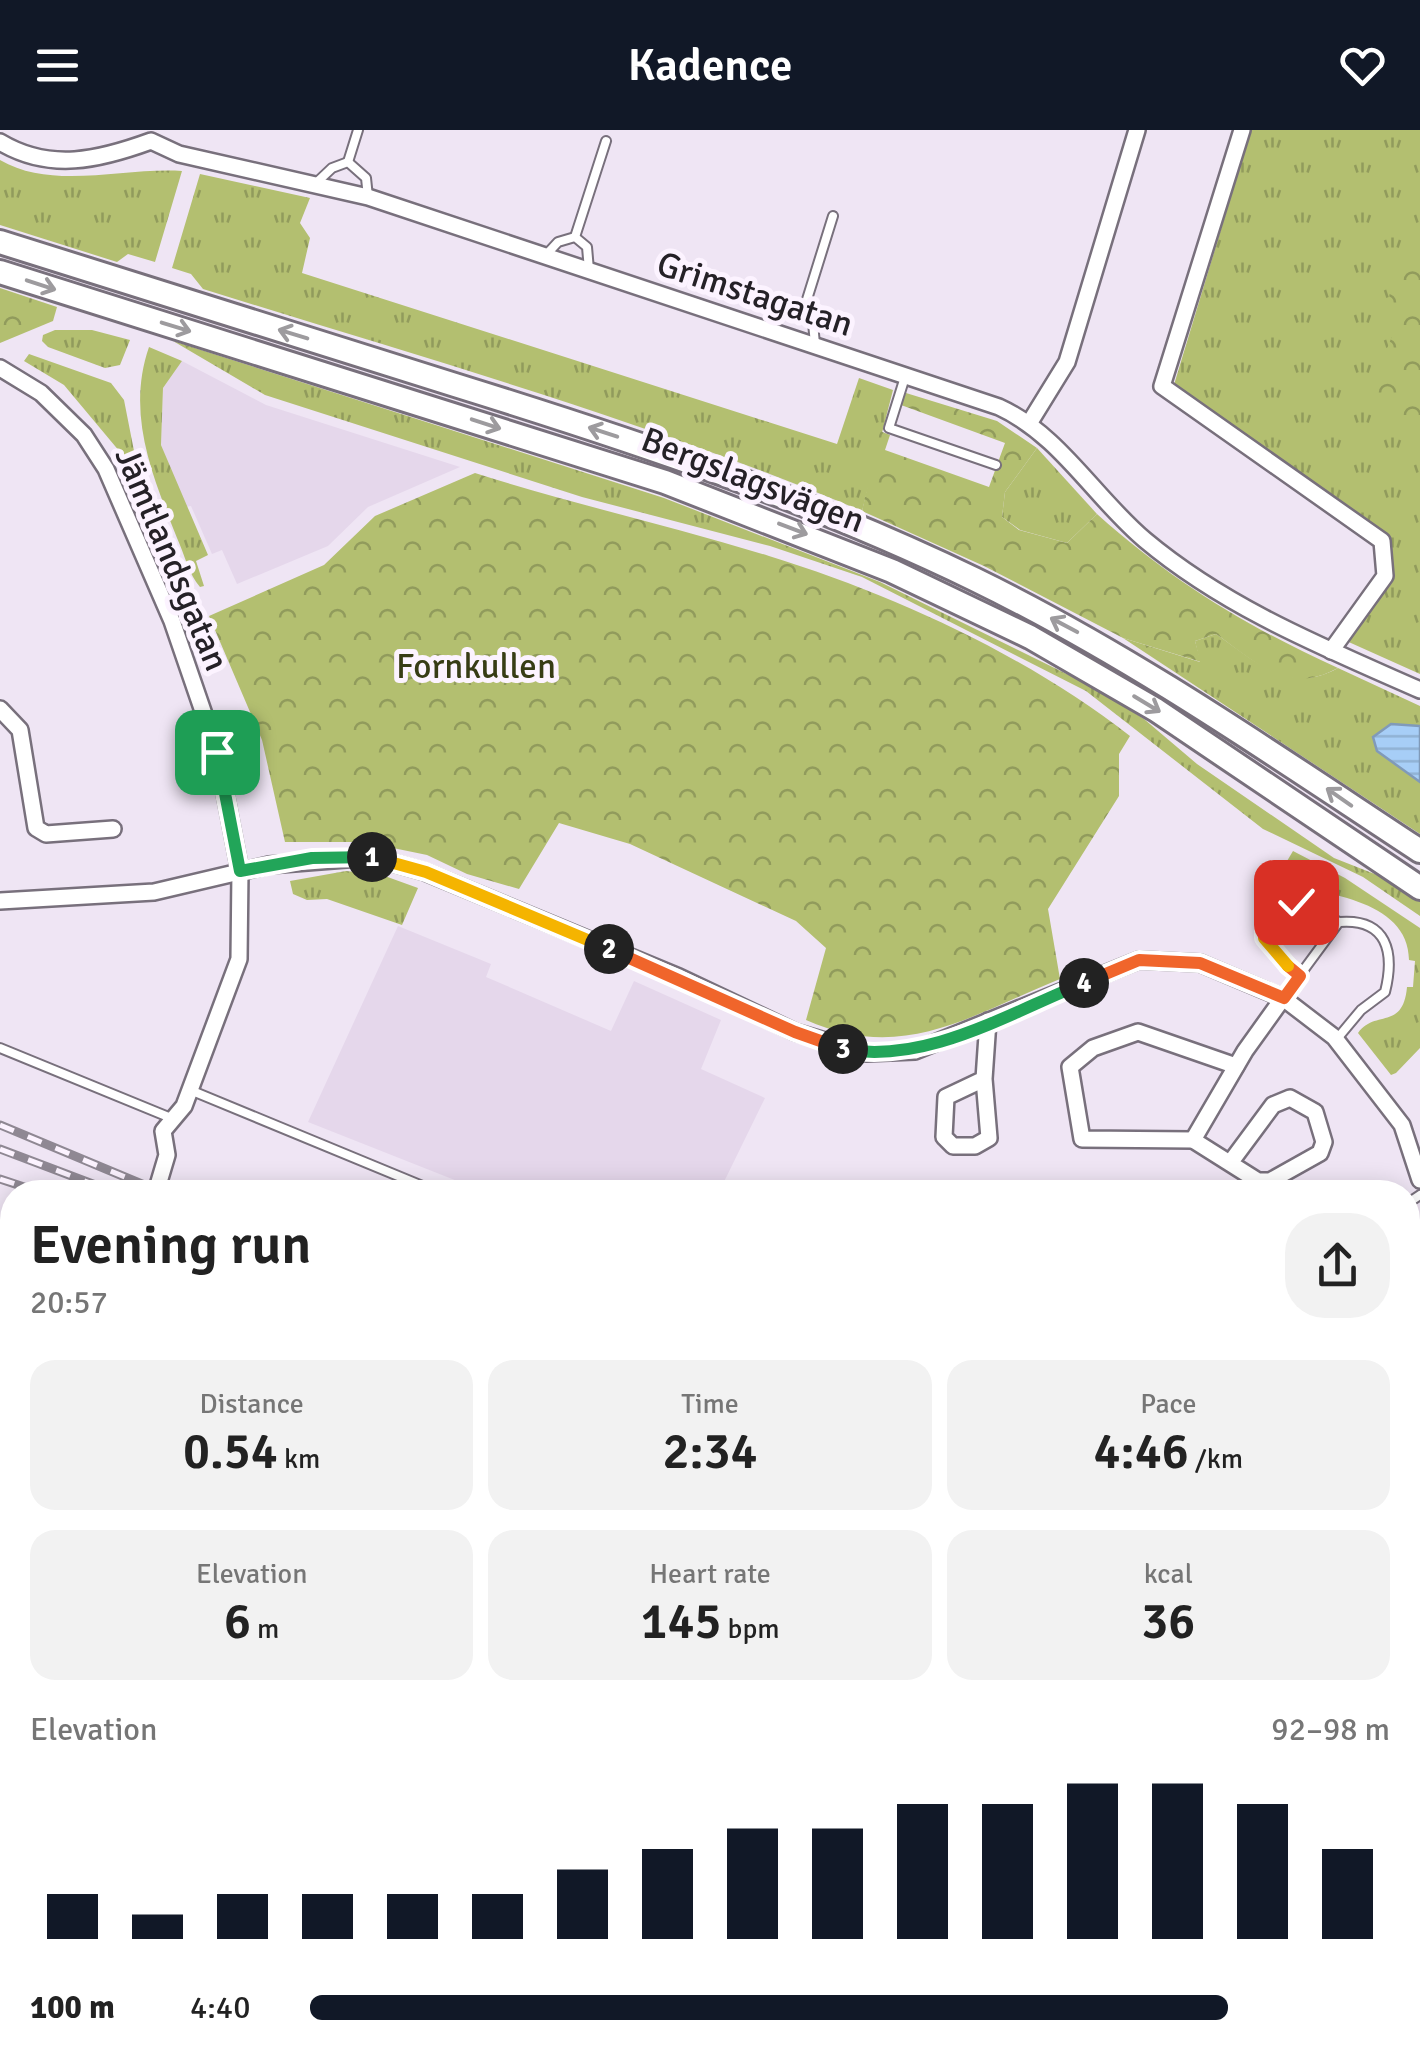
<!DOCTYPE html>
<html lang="en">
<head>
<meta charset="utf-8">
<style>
  body { margin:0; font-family:Signika,sans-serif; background:#f2f2f2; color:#222; height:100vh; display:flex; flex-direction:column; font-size:38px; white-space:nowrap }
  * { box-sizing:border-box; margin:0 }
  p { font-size:32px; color:#767676 }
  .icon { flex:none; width:55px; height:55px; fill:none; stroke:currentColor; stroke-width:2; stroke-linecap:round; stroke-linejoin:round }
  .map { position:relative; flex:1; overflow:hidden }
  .drawer { position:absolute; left:0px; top:1050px; width:1420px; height:885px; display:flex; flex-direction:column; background:#fff; border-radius:40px 40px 0 0; box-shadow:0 5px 25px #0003 }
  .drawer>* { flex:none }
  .pin { position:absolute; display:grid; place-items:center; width:85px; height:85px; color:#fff; margin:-42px; border-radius:20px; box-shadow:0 5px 15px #0006 }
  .km { position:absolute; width:50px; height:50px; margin:-25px; border-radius:50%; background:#222; color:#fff; font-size:28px; line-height:50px; text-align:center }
  .round { display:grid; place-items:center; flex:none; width:105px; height:105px; border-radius:40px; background:#f2f2f2 }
  .headline { display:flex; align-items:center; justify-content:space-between; height:170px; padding:0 30px }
  h1 { font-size:55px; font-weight:600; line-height:75px }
  .figures { display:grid; grid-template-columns:repeat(3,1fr); gap:15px; height:170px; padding:10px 30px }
  .figures div { display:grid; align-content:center; border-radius:25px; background:#f2f2f2; text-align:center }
  .figures b { font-size:50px; font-weight:600 }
  .figures small { font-size:28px; font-weight:400 }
  .figures p { font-size:28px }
  .chart { height:280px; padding:20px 30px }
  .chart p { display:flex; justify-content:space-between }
  .chart svg { width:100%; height:180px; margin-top:10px; stroke:#111827; stroke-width:6 }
  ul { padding:0 30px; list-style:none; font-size:32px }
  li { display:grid; grid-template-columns:160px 120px 1fr; align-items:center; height:75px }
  li i { height:25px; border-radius:12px; background:#111827 }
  header { display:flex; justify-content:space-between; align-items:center; height:130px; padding:0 30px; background:#111827; color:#fff; font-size:45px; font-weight:600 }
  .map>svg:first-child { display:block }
  .built { fill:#e5d7eb }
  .grass { fill:url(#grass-tufts) }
  .forest { fill:url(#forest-crowns) }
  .water { fill:url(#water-rules); stroke:#809ab9; stroke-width:2.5 }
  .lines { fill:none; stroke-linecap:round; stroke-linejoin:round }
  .lane-casing { stroke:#78707c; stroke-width:12 }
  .street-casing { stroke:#78707c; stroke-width:20 }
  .secondary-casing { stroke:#78707c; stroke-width:28 }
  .lane { stroke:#fff; stroke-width:8 }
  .street { stroke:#fff; stroke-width:15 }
  .secondary { stroke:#fff; stroke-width:22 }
  .rail-casing { stroke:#8f8893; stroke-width:9 }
  .rail { stroke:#fcf3ff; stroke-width:5; stroke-dasharray:15; stroke-linecap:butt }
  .oneway { stroke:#9d9b9e }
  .split-1-casing { stroke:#fff; stroke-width:20 }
  .split-2-casing { stroke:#fff; stroke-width:20 }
  .split-3-casing { stroke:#fff; stroke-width:20 }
  .split-4-casing { stroke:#fff; stroke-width:20 }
  .split-5-casing { stroke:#fff; stroke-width:20 }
  .split-6-casing { stroke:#fff; stroke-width:20 }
  .split-1 { stroke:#22a559; stroke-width:12 }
  .split-2 { stroke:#f5b400; stroke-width:12 }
  .split-3 { stroke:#f0652b; stroke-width:12 }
  .split-4 { stroke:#22a559; stroke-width:12 }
  .split-5 { stroke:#f0652b; stroke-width:12 }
  .split-6 { stroke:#f5b400; stroke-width:12 }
  .labels { text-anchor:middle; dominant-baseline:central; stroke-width:10; stroke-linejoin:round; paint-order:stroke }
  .street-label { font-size:35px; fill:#252127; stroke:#fcf3ff }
  .park-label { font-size:35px; fill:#373c15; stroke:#fcf3ff }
</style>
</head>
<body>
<header><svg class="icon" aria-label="menu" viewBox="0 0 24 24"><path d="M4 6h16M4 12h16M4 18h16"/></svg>Kadence<svg class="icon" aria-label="heart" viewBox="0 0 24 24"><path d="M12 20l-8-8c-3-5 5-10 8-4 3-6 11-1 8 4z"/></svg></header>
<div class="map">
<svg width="1420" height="1935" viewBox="0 0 1420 1935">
  <defs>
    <pattern id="grass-tufts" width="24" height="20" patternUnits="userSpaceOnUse" patternTransform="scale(2.5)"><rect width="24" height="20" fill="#b3bf70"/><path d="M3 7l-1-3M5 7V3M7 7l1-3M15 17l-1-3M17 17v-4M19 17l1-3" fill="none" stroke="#919b5c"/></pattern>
    <pattern id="forest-crowns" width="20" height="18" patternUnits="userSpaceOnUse" patternTransform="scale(2.5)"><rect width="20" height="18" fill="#b3bf70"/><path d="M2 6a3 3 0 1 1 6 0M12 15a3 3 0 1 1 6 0" fill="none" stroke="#919b5c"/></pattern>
    <pattern id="water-rules" width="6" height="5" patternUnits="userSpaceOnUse" patternTransform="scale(2.5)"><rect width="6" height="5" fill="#a7cef7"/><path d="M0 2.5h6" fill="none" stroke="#90b1d4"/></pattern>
  </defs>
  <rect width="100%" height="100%" fill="#efe5f4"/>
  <!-- built -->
  <g class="built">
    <polygon points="182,231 266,275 460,337 368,377 328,416 237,454 222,420 212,424 191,376 185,377 161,315 163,258"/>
    <polygon points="398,796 491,834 486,847 611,901 634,851 721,890 701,939 765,968 719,1062 485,1062 308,992"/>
    <polygon points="1143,1923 1152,1935 982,1934 1014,1923"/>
  </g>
  <!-- grass -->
  <g class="grass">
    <polygon points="1251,0 1420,0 1420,544 1342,509 1389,440 1387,415 1173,258"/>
    <path d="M 0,30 C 53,61 124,37 182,41 L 155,132 L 128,124 L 117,132 L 0,95 Z"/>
    <path d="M 200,44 L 310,68 L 300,93 L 310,108 L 302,143 L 837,314 L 859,248 L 893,260 L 862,381 C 648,291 424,228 203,159 L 191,144 L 172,138 Z"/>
    <polygon points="55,200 92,200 130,210 120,235 105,238 48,217 42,211 43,205"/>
    <polygon points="173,211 664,368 880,452 1091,556 1144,589 1197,634 1334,728 1395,752 1420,771 1420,786 1363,747 1263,699 1086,561 862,447 770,416 582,367 265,265"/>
    <path d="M 149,217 L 182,231 L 163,258 L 161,315 L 208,425 L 196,431 L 204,456 L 200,457 C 189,445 184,423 177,408 C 152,345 126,284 149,217 Z"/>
    <polygon points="29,224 111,253 124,270 135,326 190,466 163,431 120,322 64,255 24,231"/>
    <polygon points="1037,318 1097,384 1067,413 1020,400 1002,387 1005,362"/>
    <path d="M 1216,504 C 1256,532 1290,565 1338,538 L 1420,576 L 1420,704 L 1123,508 L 1200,532 L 1195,511 Z"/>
    <path d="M 1293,721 L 1345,748 L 1420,798 L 1420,918 L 1396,943 L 1391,945 L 1358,903 C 1375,879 1403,901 1407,857 L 1413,857 L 1415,831 L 1409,830 C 1409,768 1318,762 1274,753 Z"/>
    <polygon points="346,741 382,745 418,758 402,795 327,769 307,770 293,764 290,751"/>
    <polygon points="0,1534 12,1542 12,1671 0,1614"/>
    <polygon points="126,1923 126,1922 226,1923 207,1935 100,1935"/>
  </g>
  <!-- forest -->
  <g class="forest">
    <polygon points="1420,110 1420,307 1414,300 1389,294 1365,275 1394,201 1389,170 1391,147"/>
    <polygon points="0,158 57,177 53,191 0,213"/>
    <path d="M 906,263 L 997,291 L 1037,318 L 1005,362 L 1002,387 L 1019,400 L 1067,413 L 1097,384 C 1173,452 1246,496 1338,538 C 1287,566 1257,533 1216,504 L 1195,511 L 1201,532 L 1123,508 L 984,436 L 862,381 L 880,301 L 890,305 L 885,320 L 989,357 L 1005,313 L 901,275 Z"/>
    <path d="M 475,343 C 572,374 672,396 769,426 C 895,465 1026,525 1130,606 L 1119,624 L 1119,666 L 1048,779 L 1060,849 C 969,886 903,933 806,890 L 826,818 L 796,791 L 630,714 L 559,693 L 519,759 L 467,744 L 427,725 L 364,712 L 285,712 L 262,610 L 209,486 L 324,435 L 375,386 Z"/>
  </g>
  <!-- water -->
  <polygon class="water" points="1391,594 1420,596 1420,652 1377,621 1373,607"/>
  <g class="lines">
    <!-- lane casing -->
    <g class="lane-casing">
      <g id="lane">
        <polyline points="348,32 358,0"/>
        <polyline points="314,55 332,38 348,32 366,48 368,67"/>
        <polyline points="575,107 606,11"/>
        <polyline points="545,126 558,112 575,107 587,117 589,140"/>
        <polyline points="804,179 833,86"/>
        <polyline points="767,198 784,183 804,179 813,193 815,214"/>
        <polyline points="905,247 889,298 996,335"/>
        <polyline points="1300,846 1265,807 1264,792 1276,778 1296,772 1339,792"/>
        <path d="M 1283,868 L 1339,792 C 1387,788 1395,822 1385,862 L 1361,880 L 1336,910"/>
        <polyline points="0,918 171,988"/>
        <polyline points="190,960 437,1062"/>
        <polyline points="1408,1073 1420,1065"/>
        <polyline points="1408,1921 1420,1919"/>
        <polyline points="1345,1933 1402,1922"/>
      </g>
    </g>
    <!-- street casing -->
    <g class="street-casing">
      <g id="street">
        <polyline points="1242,0 1162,256 1382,411 1385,446 1331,521"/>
        <path d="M 0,12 C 50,42 99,30 151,11 L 179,24 L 368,67 L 999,277 C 1060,305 1094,367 1145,410 C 1226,478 1325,518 1420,560"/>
        <polyline points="0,238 41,263 84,305 106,339 172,491 217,622 240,741 239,829 184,976 163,1001 167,1025 156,1062"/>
        <polyline points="1030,292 1067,232 1137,0"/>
        <polyline points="0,579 20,600 36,698 46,704 113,699"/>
        <polyline points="0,771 154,762 269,735 372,727 425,742 679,847 795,902 866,923 915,921 1139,830 1200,833 1283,868 1334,907 1402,995 1420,1050"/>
        <polyline points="984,949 946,967 944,1007 953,1016 975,1016 989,1008 984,949 988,891"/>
        <polyline points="1193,1010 1082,1009 1070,937 1093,918 1138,902 1236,936"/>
        <polyline points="1230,1033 1273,975 1290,968 1315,982 1324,1012 1320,1023 1270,1051 1258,1051 1193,1010 1245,921 1283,868"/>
        <polyline points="0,1173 12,1181"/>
        <polyline points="1408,1321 1420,1313"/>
        <polyline points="0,1336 12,1343"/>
        <polyline points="0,1434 12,1435"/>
        <polyline points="1408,1549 1420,1554"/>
        <polyline points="0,1684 12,1738"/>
        <polyline points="1408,1704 1420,1701"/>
        <polyline points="0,1887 12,1882"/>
        <polyline points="55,1922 57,1935"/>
        <polyline points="1342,1922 1345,1935"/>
        <polyline points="968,1929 971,1935"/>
        <polyline points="657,1935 659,1931 669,1935"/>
      </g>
    </g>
    <!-- secondary casing -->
    <g class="secondary-casing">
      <g id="secondary">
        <path d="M 0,112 C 151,160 303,207 455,255 C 632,310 807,368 974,449 C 1132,526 1274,625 1420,721"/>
        <polyline points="0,142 665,352 892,441 1030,507 1156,580 1420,758"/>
      </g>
    </g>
    <!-- lane -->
    <use href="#lane" class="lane"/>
    <!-- street -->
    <use href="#street" class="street"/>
    <!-- secondary -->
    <use href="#secondary" class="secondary"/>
    <!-- rail casing -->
    <g class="rail-casing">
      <g id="rail">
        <polyline points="0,995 161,1062"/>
        <polyline points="0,1019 114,1062"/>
        <polyline points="0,1049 39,1062"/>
        <polyline points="1408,1407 1420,1406"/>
      </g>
    </g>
    <!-- rail -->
    <use href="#rail" class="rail"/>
  </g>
  <!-- one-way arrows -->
  <defs><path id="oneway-shaft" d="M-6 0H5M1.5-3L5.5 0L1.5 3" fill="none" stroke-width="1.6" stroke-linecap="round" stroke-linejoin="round" transform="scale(2.5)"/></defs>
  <g class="oneway">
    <use href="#oneway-shaft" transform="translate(41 155) rotate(18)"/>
    <use href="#oneway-shaft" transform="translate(176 197) rotate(17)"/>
    <use href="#oneway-shaft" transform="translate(293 204) rotate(-163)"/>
    <use href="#oneway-shaft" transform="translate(486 294) rotate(18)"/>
    <use href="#oneway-shaft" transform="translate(603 302) rotate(-162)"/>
    <use href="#oneway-shaft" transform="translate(793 399) rotate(21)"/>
    <use href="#oneway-shaft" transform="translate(1064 495) rotate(-152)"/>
    <use href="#oneway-shaft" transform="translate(1147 574) rotate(31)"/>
    <use href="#oneway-shaft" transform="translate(1339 667) rotate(-145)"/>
  </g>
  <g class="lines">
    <!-- split-1 casing -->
    <g class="split-1-casing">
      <polyline id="split-1" points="217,622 240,741 312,728 372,727"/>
    </g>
    <!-- split-2 casing -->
    <g class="split-2-casing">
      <polyline id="split-2" points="372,727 426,742 609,819"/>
    </g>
    <!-- split-3 casing -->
    <g class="split-3-casing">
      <polyline id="split-3" points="609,819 795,902 843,919"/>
    </g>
    <!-- split-4 casing -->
    <g class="split-4-casing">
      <path id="split-4" d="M 843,919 C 925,935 1009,883 1084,853"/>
    </g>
    <!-- split-5 casing -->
    <g class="split-5-casing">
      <polyline id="split-5" points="1084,853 1139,830 1200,833 1284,868 1300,846 1288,836"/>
    </g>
    <!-- split-6 casing -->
    <g class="split-6-casing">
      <polyline id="split-6" points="1288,836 1264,808 1264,792 1276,778 1296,772"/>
    </g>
    <!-- split-1 -->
    <use href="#split-1" class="split-1"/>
    <!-- split-2 -->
    <use href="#split-2" class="split-2"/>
    <!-- split-3 -->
    <use href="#split-3" class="split-3"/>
    <!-- split-4 -->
    <use href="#split-4" class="split-4"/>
    <!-- split-5 -->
    <use href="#split-5" class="split-5"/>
    <!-- split-6 -->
    <use href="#split-6" class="split-6"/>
  </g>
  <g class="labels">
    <!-- street labels -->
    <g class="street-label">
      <text transform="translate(755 164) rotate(18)">Grimstagatan</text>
      <text transform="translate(753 350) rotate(21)">Bergslagsvägen</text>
      <text transform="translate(172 429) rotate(67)">Jämtlandsgatan</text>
    </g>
    <!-- park labels -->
    <g class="park-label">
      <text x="476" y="536">Fornkullen</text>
    </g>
  </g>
</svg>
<div class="pin" style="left:217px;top:622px;background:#1e9e55"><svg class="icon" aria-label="arrive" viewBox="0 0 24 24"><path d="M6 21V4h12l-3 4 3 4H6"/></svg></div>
<div class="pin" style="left:1296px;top:772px;background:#d93025"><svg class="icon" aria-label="check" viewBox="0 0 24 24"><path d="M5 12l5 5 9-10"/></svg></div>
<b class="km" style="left:372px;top:727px">1</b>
<b class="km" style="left:609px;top:819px">2</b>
<b class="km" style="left:843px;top:919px">3</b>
<b class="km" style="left:1084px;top:853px">4</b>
<section class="drawer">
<div class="headline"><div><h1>Evening run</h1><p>20:57</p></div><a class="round"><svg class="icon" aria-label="share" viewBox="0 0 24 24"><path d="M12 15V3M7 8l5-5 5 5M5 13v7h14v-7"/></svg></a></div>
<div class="figures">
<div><p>Distance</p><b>0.54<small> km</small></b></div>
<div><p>Time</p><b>2:34</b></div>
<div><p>Pace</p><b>4:46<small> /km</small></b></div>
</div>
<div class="figures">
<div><p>Elevation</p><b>6<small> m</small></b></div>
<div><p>Heart rate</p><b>145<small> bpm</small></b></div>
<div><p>kcal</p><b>36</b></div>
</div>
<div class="chart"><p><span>Elevation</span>92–98 m</p>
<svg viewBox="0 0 160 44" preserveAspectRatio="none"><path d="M5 44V33M15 44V38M25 44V33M35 44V33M45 44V33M55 44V33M65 44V27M75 44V22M85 44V17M95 44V17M105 44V11M115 44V11M125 44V6M135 44V6M145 44V11M155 44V22"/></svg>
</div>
<ul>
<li><b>100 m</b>4:40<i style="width:85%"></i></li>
</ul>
</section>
</div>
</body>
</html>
